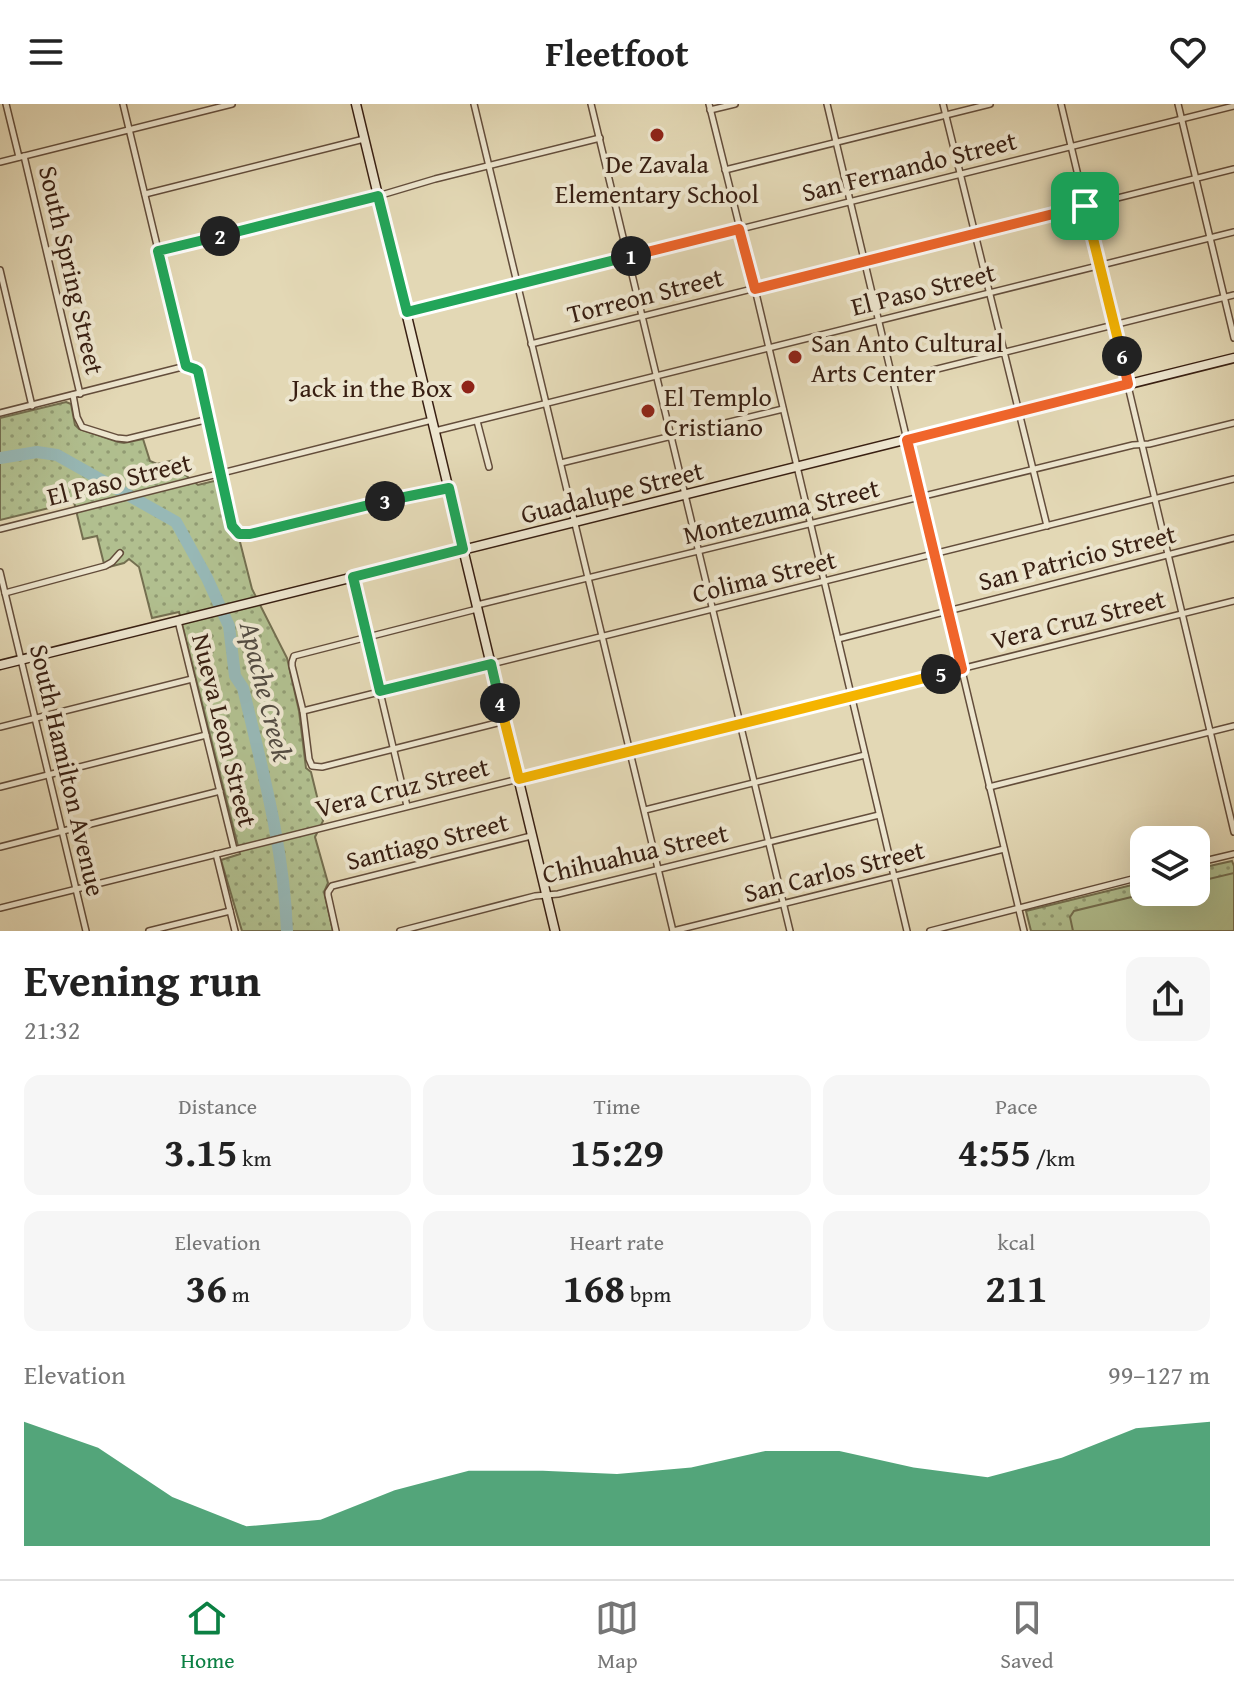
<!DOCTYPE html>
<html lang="en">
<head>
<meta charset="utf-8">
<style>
  body { margin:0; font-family:"Gentium Book Plus",serif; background:#f6f6f6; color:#222; height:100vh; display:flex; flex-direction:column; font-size:30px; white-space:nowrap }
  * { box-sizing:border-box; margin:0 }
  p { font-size:26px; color:#767676 }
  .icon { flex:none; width:44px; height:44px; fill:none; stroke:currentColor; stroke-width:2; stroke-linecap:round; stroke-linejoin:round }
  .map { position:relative; height:827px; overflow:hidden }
  .drawer { display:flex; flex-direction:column; background:#fff; flex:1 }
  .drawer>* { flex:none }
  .controls { position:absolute; left:1130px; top:722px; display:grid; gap:16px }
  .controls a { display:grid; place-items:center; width:80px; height:80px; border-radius:16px; background:#fff; box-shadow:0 8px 32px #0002; font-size:40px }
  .pin { position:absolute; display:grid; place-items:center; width:68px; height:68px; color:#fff; margin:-34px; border-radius:16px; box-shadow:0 4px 12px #0006 }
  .km { position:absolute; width:40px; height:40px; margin:-20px; border-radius:50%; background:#222; color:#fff; font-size:22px; line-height:40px; text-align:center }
  .round { display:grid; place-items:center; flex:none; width:84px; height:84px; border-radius:16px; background:#f6f6f6 }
  .head { display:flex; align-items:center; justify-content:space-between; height:136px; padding:0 24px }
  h1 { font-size:44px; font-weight:700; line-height:60px }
  .stats { display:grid; grid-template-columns:repeat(3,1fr); gap:12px; height:136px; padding:8px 24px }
  .stats div { display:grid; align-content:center; border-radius:16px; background:#f6f6f6; text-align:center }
  .stats b { font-size:40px; font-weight:700 }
  .stats small { font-size:22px; font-weight:400 }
  .stats p { font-size:22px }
  .chart { height:224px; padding:16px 24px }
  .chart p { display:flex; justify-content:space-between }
  .chart svg { width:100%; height:144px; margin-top:8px; fill:#0b8043; opacity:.7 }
  header { display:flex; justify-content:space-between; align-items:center; height:104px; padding:0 24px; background:#fff; font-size:36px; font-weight:700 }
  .tabs { display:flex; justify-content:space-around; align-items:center; height:112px; border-top:2px solid #e0e0e0; background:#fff; font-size:22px; color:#767676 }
  .tabs a { display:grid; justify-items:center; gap:4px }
  .tabs .on { color:#0b8043 }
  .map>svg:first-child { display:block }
  .grass { fill:url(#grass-dots); stroke:#746f50; stroke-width:2 }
  .pitch { fill:#b1bf8f; stroke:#746f50; stroke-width:2 }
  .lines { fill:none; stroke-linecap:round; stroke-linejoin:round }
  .river { stroke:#97b8b6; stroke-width:12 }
  .minor-casing { stroke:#634d3b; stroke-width:8 }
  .secondary-casing { stroke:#381f12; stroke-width:11 }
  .minor { stroke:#ede6cf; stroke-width:5 }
  .secondary { stroke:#ede6cf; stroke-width:8 }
  .split-1-casing { stroke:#fff; stroke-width:16 }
  .split-2-casing { stroke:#fff; stroke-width:16 }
  .split-3-casing { stroke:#fff; stroke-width:16 }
  .split-4-casing { stroke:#fff; stroke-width:16 }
  .split-5-casing { stroke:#fff; stroke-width:16 }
  .split-6-casing { stroke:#fff; stroke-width:16 }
  .split-7-casing { stroke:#fff; stroke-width:16 }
  .split-1 { stroke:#f0652b; stroke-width:10 }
  .split-2 { stroke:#22a559; stroke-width:10 }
  .split-3 { stroke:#22a559; stroke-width:10 }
  .split-4 { stroke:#22a559; stroke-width:10 }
  .split-5 { stroke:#f5b400; stroke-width:10 }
  .split-6 { stroke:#f0652b; stroke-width:10 }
  .split-7 { stroke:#f5b400; stroke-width:10 }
  .poi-dot { fill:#8f2418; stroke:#ede6cf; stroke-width:3 }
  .labels { text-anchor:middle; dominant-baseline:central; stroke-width:8; stroke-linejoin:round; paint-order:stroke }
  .poi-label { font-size:26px; fill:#381f12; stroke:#ede6cf; text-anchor:start }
  .street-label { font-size:26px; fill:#381f12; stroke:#ede6cf }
  .water-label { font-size:28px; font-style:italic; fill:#544d43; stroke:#ede6cf }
</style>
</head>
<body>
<header><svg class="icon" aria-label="menu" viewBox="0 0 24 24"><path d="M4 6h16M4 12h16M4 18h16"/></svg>Fleetfoot<svg class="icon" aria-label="heart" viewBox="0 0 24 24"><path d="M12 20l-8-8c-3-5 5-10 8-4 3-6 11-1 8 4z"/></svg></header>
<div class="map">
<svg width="1234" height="827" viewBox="0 0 1234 827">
  <defs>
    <pattern id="grass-dots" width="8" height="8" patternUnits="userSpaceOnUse" patternTransform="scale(2)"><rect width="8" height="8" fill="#b1bf8f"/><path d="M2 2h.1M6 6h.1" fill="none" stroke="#919b73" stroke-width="1.8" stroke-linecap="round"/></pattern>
  </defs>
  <rect width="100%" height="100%" fill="#e3d8b5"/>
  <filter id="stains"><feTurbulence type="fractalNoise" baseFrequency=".0025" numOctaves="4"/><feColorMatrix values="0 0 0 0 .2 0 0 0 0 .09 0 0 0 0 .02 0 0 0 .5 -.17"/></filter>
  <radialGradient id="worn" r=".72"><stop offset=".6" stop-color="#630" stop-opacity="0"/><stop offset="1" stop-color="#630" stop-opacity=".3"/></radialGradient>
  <!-- grass -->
  <g class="grass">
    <polygon points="66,298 71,300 75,321 79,325 118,338 124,339 143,335 150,357 157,360 179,355 184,370 198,381 214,377 217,378 228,426 233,432 239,434 252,485 287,554 299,607 306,664 311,668 323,717 315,733 328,779 324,788 333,827 242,827 221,756 240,750 179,508 152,514 139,463 129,455 124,459 105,464 97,432 83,435 74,398 0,416 0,314"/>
    <polygon points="1232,757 1234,762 1234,827 1031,827 1026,807 1144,778 1144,788 1196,788 1196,765"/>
  </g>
  <!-- pitch -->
  <polygon class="pitch" points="1234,769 1234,827 1073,827 1070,813 1074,807 1148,789 1196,788 1196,778"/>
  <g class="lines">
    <!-- river -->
    <path class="river" d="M 0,354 L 37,348 L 57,351 L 176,418 L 207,474 L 229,522 L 235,572 L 243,584 C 262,664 284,744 287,827"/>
    <!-- minor casing -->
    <g class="minor-casing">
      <g id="minor">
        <polyline points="6,0 19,53"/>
        <polyline points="123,0 186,262"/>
        <polyline points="474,0 673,827"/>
        <polyline points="591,0 790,827"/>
        <polyline points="709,0 755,185 907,827"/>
        <polyline points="827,0 1024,827"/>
        <polyline points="943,0 1047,422"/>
        <polyline points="1061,0 1234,728"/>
        <polyline points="1178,0 1234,234"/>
        <polyline points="710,6 735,0"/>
        <polyline points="24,52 80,290"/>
        <polyline points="0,58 232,0"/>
        <polyline points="725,66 990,0"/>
        <polyline points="145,90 364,35"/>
        <polyline points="158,147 378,92 435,75 600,34"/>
        <polyline points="0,166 32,302"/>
        <polyline points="407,208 1234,2"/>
        <polyline points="531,240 1234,65"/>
        <polyline points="186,262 195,265 198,267 232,422 239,430 250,430 410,391 449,384"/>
        <polyline points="893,276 1234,191"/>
        <polyline points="73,291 77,313 82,323 117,334 127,335 209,315"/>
        <polyline points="0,309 186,262"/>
        <polyline points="477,317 489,363"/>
        <polyline points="435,327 1234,128"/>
        <polyline points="561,359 783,305"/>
        <polyline points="0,425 432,316"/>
        <polyline points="0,468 86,827"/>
        <polyline points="353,474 407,702"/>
        <polyline points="5,489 105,462 112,458 120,449"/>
        <polyline points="477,501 1133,341 1149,340 1234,319"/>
        <polyline points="477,505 294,552 292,558 292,562 303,607 309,655 312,662 322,663 505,617"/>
        <polyline points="178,517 234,745"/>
        <polyline points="838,535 1234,434"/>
        <polyline points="303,607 1234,375"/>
        <polyline points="0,623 192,575"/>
        <polyline points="0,683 206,631"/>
        <polyline points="989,683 1234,622"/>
        <polyline points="645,706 865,651"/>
        <polyline points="0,743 220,687"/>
        <polyline points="216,750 235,827"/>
        <polyline points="1196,759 1234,750"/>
        <polyline points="0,804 1234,497"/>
        <polyline points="149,827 230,807"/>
        <polyline points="336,827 328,791 328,788 332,782 531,732"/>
        <polyline points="400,827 535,792 558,790 879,711"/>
        <polyline points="673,827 1004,745"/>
        <polyline points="930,827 1144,772"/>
      </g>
    </g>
    <!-- secondary casing -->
    <g class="secondary-casing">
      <g id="secondary">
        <polyline points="356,0 555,827"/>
        <polyline points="0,561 1234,254"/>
      </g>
    </g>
    <!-- minor -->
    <use href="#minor" class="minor"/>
    <!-- secondary -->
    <use href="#secondary" class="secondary"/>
  </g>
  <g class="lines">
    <!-- split-1 casing -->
    <g class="split-1-casing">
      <polyline id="split-1" points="631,152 739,125 755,185 1085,102"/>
    </g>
    <!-- split-2 casing -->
    <g class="split-2-casing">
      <polyline id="split-2" points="220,132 378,92 407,208 631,152"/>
    </g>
    <!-- split-3 casing -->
    <g class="split-3-casing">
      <polyline id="split-3" points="220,132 158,147 186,262 195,265 198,267 232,422 239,430 250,430 385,397"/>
    </g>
    <!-- split-4 casing -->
    <g class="split-4-casing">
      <polyline id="split-4" points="385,397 449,384 463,445 353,473 380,587 491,560 500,599"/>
    </g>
    <!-- split-5 casing -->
    <g class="split-5-casing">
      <polyline id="split-5" points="500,599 519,675 941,570"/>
    </g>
    <!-- split-6 casing -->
    <g class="split-6-casing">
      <polyline id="split-6" points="941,570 962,565 907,336 1128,280 1122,252"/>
    </g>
    <!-- split-7 casing -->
    <g class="split-7-casing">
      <polyline id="split-7" points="1085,102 1122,252"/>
    </g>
    <!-- split-1 -->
    <use href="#split-1" class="split-1"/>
    <!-- split-2 -->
    <use href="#split-2" class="split-2"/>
    <!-- split-3 -->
    <use href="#split-3" class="split-3"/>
    <!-- split-4 -->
    <use href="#split-4" class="split-4"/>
    <!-- split-5 -->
    <use href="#split-5" class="split-5"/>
    <!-- split-6 -->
    <use href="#split-6" class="split-6"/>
    <!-- split-7 -->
    <use href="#split-7" class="split-7"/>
  </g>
  <!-- markers -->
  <g class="poi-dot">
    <circle cx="657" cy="31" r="8"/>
    <circle cx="795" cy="253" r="8"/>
    <circle cx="468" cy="283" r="8"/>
    <circle cx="648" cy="307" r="8"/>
  </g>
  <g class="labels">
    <!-- poi labels -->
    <g class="poi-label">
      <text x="657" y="59" text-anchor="middle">De Zavala<tspan x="657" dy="30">Elementary School</tspan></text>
      <text x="811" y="238">San Anto Cultural<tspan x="811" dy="30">Arts Center</tspan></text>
      <text x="452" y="283" text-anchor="end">Jack in the Box</text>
      <text x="664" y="292">El Templo<tspan x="664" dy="30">Cristiano</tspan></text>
    </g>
    <!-- street labels -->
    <g class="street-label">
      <text transform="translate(909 62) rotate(-14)">San Fernando Street</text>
      <text transform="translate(72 166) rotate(77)">South Spring Street</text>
      <text transform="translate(923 185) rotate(-14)">El Paso Street</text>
      <text transform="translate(645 191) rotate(-14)">Torreon Street</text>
      <text transform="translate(119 375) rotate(-14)">El Paso Street</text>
      <text transform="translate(612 388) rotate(-14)">Guadalupe Street</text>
      <text transform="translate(781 407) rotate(-14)">Montezuma Street</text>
      <text transform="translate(1077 453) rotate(-14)">San Patricio Street</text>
      <text transform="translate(764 472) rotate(-14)">Colima Street</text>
      <text transform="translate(1078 515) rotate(-14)">Vera Cruz Street</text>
      <text transform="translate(225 626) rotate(76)">Nueva Leon Street</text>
      <text transform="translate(68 666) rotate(77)">South Hamilton Avenue</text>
      <text transform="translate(402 683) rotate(-14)">Vera Cruz Street</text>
      <text transform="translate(427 737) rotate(-14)">Santiago Street</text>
      <text transform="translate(635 749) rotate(-13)">Chihuahua Street</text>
      <text transform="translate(834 767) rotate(-14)">San Carlos Street</text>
    </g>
    <!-- water labels -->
    <g class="water-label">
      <text transform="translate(267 587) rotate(76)">Apache Creek</text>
    </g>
  </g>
  <rect width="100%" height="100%" filter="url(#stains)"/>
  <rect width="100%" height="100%" fill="url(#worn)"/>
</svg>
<div class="controls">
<a><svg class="icon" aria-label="layers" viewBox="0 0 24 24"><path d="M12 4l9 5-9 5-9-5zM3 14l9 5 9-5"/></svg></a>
</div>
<div class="pin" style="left:1085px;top:102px;background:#1e9e55"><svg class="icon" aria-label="arrive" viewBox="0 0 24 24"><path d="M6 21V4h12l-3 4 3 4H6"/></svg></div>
<b class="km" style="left:631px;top:152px">1</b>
<b class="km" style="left:220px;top:132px">2</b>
<b class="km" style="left:385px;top:397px">3</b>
<b class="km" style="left:500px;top:599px">4</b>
<b class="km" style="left:941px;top:570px">5</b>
<b class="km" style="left:1122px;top:252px">6</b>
</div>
<section class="drawer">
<div class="head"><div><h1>Evening run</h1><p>21:32</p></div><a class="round"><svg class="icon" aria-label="share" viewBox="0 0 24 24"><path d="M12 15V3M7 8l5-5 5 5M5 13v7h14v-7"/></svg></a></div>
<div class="stats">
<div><p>Distance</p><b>3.15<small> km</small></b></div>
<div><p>Time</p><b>15:29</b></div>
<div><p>Pace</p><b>4:55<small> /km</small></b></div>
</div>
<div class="stats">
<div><p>Elevation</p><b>36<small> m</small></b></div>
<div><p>Heart rate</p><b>168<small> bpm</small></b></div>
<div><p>kcal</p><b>211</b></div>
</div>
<div class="chart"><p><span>Elevation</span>99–127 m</p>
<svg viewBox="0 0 160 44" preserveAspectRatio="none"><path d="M0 44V6L10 14L20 29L30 38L40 36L50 27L60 21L70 21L80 22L90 20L100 15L110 15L120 20L130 23L140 17L150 8L160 6V44z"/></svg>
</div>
</section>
<nav class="tabs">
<a class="on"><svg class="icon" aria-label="home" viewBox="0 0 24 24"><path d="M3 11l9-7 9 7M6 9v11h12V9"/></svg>Home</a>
<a><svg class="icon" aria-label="map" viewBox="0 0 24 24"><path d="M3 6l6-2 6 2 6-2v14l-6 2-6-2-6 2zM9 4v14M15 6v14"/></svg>Map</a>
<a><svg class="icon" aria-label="saved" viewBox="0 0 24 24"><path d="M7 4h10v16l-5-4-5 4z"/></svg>Saved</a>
</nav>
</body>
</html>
